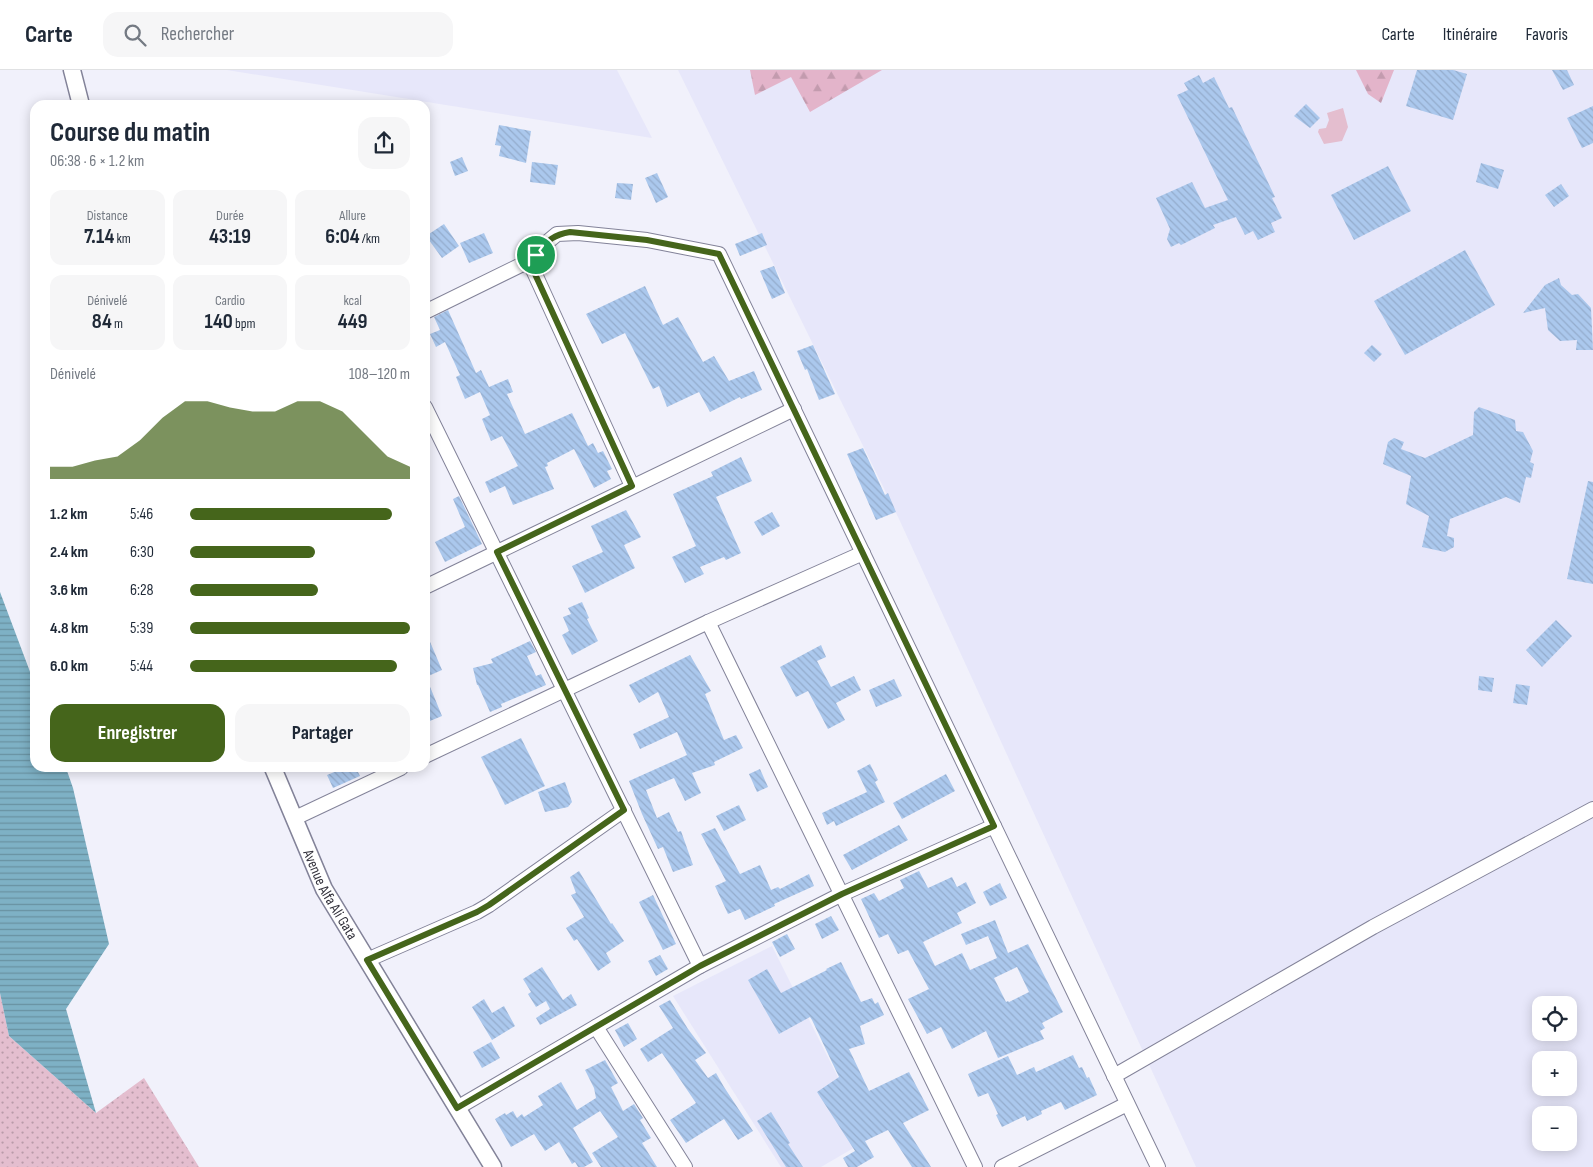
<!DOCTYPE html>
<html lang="fr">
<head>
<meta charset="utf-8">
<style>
  body { margin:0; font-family:"Sofia Sans Condensed",sans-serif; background:#f6f6f7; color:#1f2937; height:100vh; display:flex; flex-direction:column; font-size:19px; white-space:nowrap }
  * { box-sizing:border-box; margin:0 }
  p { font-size:16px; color:#747a83 }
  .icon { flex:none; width:28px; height:28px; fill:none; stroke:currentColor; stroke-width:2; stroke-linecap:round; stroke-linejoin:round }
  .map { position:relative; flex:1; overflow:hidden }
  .side { position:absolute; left:30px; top:30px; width:400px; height:672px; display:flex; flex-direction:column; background:#fff; border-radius:15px; box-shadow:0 2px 12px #0003 }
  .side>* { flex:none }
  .fabs { position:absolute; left:1532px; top:926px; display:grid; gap:10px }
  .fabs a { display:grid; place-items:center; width:45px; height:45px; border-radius:10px; background:#fff; box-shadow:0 2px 12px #0003; font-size:25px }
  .pin { position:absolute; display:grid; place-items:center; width:42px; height:42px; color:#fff; margin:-21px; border:2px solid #fff; border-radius:50%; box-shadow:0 1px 5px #0007 }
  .round { display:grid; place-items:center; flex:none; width:52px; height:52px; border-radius:15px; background:#f6f6f7 }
  .headline { display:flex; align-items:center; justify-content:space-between; height:85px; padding:0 20px }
  h1 { font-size:28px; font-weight:700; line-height:38px }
  .figures { display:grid; grid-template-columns:repeat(3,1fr); gap:8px; height:85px; padding:5px 20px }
  .figures div { display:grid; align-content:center; border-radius:12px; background:#f6f6f7; text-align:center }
  .figures b { font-size:21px; font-weight:700 }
  .figures small { font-size:14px; font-weight:400 }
  .figures p { font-size:14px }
  .chart { height:140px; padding:10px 20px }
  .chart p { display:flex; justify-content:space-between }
  .chart svg { width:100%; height:90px; margin-top:5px; fill:#45651b; opacity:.7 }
  .button { display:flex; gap:10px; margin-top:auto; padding:10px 20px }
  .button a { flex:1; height:58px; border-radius:15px; background:#45651b; color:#fff; font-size:20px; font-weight:700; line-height:58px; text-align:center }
  .button a+a { background:#f6f6f7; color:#1f2937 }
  ul { padding:0 20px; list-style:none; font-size:16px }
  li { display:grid; grid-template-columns:80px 60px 1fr; align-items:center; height:38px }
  li i { height:12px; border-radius:6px; background:#45651b }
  header { display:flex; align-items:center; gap:30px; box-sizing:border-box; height:70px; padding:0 25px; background:#fff; border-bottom:1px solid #e0e1e3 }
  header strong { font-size:24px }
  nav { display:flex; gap:28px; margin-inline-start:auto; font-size:18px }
  .search { width:350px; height:45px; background:#f6f6f7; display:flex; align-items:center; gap:12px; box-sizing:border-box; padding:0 18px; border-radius:15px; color:#747a83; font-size:19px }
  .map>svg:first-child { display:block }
  .built { fill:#e7e7fa; fill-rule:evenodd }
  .grass { fill:#e4becf }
  .forest { fill:url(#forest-firs) }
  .garden { fill:url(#garden-dots) }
  .water { fill:url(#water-rules) }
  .building { fill:url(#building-back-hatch); fill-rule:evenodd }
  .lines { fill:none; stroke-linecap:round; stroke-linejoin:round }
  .minor-casing { stroke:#838399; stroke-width:16 }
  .tertiary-casing { stroke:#838399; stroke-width:19 }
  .minor { stroke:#fff; stroke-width:14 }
  .tertiary { stroke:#fff; stroke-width:16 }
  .route-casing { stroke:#fff; stroke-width:10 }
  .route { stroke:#45651b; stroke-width:6 }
  .labels { text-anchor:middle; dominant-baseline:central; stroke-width:4; stroke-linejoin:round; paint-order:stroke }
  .street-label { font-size:15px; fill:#32313b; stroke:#f1f1fb }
</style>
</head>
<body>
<header>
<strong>Carte</strong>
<div class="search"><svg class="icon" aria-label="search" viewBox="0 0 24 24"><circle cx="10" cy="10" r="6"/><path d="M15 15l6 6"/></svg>Rechercher</div>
<nav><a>Carte</a><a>Itinéraire</a><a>Favoris</a></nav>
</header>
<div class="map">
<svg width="1593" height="1097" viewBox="0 0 1593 1097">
  <defs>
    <pattern id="forest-firs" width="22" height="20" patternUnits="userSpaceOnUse" patternTransform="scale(1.25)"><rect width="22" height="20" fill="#e3b4ca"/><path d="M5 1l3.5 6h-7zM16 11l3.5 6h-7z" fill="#c39bae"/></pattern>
    <pattern id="garden-dots" width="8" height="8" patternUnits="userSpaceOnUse" patternTransform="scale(1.25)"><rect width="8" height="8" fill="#e4becf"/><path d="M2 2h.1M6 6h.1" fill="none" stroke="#b99ba9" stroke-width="1.8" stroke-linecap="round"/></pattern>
    <pattern id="water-rules" width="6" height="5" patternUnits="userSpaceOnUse" patternTransform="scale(1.25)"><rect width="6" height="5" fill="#7eb1c5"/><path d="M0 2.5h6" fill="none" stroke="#6891a1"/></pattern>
    <pattern id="building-back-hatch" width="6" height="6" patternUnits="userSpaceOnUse" patternTransform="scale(1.25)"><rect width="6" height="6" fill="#abc8ed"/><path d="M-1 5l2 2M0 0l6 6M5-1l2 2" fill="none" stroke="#94accc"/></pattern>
  </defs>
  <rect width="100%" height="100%" fill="#f1f1fb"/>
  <!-- built -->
  <g class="built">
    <polygon points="227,0 617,0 652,68"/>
    <path d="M 678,0 L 1593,0 L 1593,1097 L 1196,1097 L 899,449 ZM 1541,935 L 1569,935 L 1569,962 L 1541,962 ZM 1541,990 L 1569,990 L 1569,1018 L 1541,1018 ZM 1541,1045 L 1569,1045 L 1569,1072 L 1541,1072 Z"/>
    <polygon points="772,876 869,1069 821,1097 781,1097 673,926"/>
  </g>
  <!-- grass -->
  <polygon class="grass" points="1343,38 1348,57 1342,71 1324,74 1318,62 1319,59 1326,58 1329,50 1327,43"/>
  <!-- forest -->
  <g class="forest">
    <polygon points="750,0 882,0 810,42 791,7 755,25"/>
    <polygon points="1356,0 1394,0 1381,33 1368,24"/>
  </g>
  <!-- garden -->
  <polygon class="garden" points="0,923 9,966 96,1043 144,1008 199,1097 0,1097"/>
  <!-- water -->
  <polygon class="water" points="0,522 35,615 35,698 66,698 73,718 109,874 66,939 96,1043 9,966 0,923"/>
  <!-- building -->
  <g class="building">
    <polygon points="1417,0 1453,0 1467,4 1453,50 1406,36"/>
    <polygon points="1552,0 1567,0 1574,15 1563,20"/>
    <polygon points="1199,5 1203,13 1214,7 1229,38 1232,37 1275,127 1272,128 1282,148 1271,153 1275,162 1258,170 1253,161 1245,165 1236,147 1213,155 1215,158 1181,175 1179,173 1171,177 1167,169 1170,159 1156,128 1192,112 1205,138 1228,130 1177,25 1188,20 1184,13"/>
    <polygon points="1306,34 1320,48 1310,58 1294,46"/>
    <polygon points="1593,36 1593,73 1582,78 1567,48"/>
    <polygon points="499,55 531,61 526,93 499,86 501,76 495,75"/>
    <polygon points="462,87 468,101 455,106 450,92"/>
    <polygon points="532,92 558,95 555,115 530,112"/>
    <polygon points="1481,93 1504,100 1498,119 1476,112"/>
    <polygon points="1388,96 1411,141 1354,170 1331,125"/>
    <polygon points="657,103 668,127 656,133 645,108"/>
    <polygon points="617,113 633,114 631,130 615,128"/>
    <polygon points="1561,114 1569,126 1554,137 1545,125"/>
    <polygon points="444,154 459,176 442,188 426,166"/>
    <polygon points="484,163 493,183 469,193 460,173"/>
    <polygon points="762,163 767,175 740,186 735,174"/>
    <polygon points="1465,180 1495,235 1405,285 1374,231"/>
    <polygon points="774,196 785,223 772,229 760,201"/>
    <polygon points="1559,208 1561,215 1572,225 1578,224 1591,238 1593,280 1576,280 1577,270 1560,271 1548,260 1545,238 1523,243 1545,215"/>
    <polygon points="645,216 663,255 678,247 703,292 714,286 729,311 754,301 762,320 741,329 740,327 710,342 699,322 667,337 659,316 653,319 625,263 602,274 586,244"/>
    <polygon points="448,240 476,303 481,300 489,317 508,309 513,322 507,324 525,364 572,343 588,376 593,373 598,383 603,381 612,399 607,401 611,409 594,418 574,379 547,393 548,396 545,397 554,419 513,435 505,416 490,423 485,412 518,396 502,366 491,371 482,349 490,345 480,322 465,329 456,307 460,305 445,272 436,277 430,264 440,260 434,247"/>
    <polygon points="813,275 835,324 819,330 807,299 805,300 797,281"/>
    <polygon points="1372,275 1382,284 1374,292 1364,283"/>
    <polygon points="1479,337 1515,350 1516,361 1523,362 1533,381 1530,392 1534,394 1531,408 1526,407 1520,433 1506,427 1450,449 1447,466 1454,468 1454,477 1445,482 1422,477 1429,446 1406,434 1411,406 1383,394 1388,372 1394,368 1404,372 1401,379 1425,388 1473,365 1474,342"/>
    <polygon points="863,378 885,425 888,423 896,442 876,450 847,384"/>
    <polygon points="741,387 752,411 716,427 741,483 726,490 724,487 700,497 704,504 685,513 672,487 696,476 673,424 713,406 711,402"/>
    <polygon points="1588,411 1593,412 1593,514 1567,509"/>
    <polygon points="459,426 482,474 445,492 435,472 465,457 453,429"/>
    <polygon points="626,440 641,467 624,475 635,498 585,523 572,496 603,482 591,456"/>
    <polygon points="772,442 780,456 762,466 754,452"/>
    <polygon points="582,532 589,548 587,549 598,571 572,585 562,565 569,561 563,547 571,544 568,538"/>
    <polygon points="1556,550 1572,566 1542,597 1526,580"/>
    <polygon points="425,560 442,600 426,607 442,646 425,653"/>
    <polygon points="530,571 536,582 527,586 536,606 541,604 546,615 501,634 502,637 490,642 478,615 477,615 473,598 493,593 491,589"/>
    <polygon points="821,575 826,587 817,591 831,617 854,606 861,620 836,633 845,650 828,659 808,621 796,627 780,597"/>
    <polygon points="690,585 711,621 705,624 724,670 736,665 743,678 714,692 715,695 692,703 701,723 685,731 674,708 646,720 657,748 669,742 678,762 681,761 693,795 673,802 663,777 658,779 642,744 629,711 687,685 677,662 640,679 633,664 669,647 658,622 639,633 629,615"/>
    <polygon points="1479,606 1494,608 1492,622 1478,620"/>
    <polygon points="894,609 902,626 876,637 869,620"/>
    <polygon points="1516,614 1530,616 1527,635 1513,633"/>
    <polygon points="521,668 545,716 505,735 481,687"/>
    <polygon points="870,694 878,710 875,712 885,732 836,756 834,751 827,755 822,743 867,722 857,701"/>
    <polygon points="344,698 356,698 360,706 333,718 327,705"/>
    <polygon points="760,699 768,717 757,722 749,704"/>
    <polygon points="946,704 955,721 902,749 893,733"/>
    <polygon points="565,712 572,732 568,737 545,742 538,722"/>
    <polygon points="739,735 746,750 724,761 716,746"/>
    <polygon points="899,755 908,770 852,800 843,785"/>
    <polygon points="715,758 740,804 760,795 771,820 778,817 780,819 809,804 814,816 774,834 775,836 745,850 740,839 728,844 715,816 726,811 701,764"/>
    <polygon points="579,801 611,854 612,853 624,871 606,883 611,892 598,901 577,869 574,871 566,858 584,847 571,825 576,823 570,807"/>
    <path d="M 919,801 L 928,818 L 952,807 L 957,817 L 966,812 L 976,833 L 957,843 L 962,853 L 923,872 L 935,896 L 962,883 L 970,900 L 997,888 L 988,866 L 966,875 L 961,864 L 995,850 L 1008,883 L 1028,874 L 1063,942 L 1042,953 L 1045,958 L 1040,961 L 1044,969 L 998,988 L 986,961 L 952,979 L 941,957 L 927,964 L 908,929 L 929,919 L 908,880 L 898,884 L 888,864 L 879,868 L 861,829 L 874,823 L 879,831 L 904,818 L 900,810 ZM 1017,897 L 1029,922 L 1009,932 L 1008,931 L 1006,932 L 994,908 Z"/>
    <polygon points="1000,813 1007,828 990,836 983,822"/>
    <polygon points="653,825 676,874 663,880 639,832"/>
    <polygon points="831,846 839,860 822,869 815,854"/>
    <polygon points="787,864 795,879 780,887 772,872"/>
    <polygon points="660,885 668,899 656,906 648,891"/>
    <polygon points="841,892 861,932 872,928 875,934 878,932 884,945 860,956 865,974 849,979 869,1021 909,1002 929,1040 903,1053 931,1097 912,1097 888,1060 865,1071 874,1087 857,1097 848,1097 843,1088 855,1081 817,1022 839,1007 812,950 810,947 779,964 748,910 767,899 781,923 827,900 826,899"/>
    <polygon points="542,897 563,930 571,924 577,935 540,955 536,948 550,939 546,931 536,937 528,924 531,922 523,909"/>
    <polygon points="484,929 492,943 504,936 515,956 492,970 472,937"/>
    <polygon points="670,930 688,959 706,983 695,990 708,1008 716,1003 724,1017 753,1061 738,1070 724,1049 686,1073 670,1050 696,1033 662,983 648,992 640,979 673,958 659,936"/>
    <polygon points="628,953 637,969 624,977 615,960"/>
    <polygon points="491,972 500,988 482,998 473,982"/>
    <polygon points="1073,985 1079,998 1082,997 1087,1008 1089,1007 1097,1025 1065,1040 1061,1032 1041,1041 1042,1044 1027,1051 1025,1046 1002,1057 996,1045 998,1044 988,1023 978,1027 968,1004 1008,986 1017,1005 1034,997 1036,1002"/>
    <polygon points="605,990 618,1013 611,1017 623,1041 634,1034 643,1048 640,1050 651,1068 642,1073 657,1097 601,1097 592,1083 618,1067 600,1041 573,1058 593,1092 584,1097 578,1097 575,1092 572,1094 559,1072 545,1081 534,1064 511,1077 495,1049 505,1043 506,1045 513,1041 517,1048 522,1044 524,1047 543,1035 538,1026 561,1012 577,1040 596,1028 594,1018 585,1000"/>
    <polygon points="771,1042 790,1073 788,1074 803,1097 786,1097 757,1051"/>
  </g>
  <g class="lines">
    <!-- minor casing -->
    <g class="minor-casing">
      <g id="minor">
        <polyline points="529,191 632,416"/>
        <polyline points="425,242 529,191 545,174 557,164 578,163 647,170 719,184 1158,1097"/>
        <polyline points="425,337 700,896"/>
        <polyline points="425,517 794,339"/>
        <polyline points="708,552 975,1097"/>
        <polyline points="425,686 708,552 863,483"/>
        <polyline points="295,748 401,698"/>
        <polyline points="367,890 477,842 489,835 624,740"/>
        <polyline points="596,957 685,1097"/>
        <polyline points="1114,1006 1373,857 1593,739"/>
        <polyline points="457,1038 700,896 842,824 994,756"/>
        <polyline points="1002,1097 1127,1034"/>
      </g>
    </g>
    <!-- tertiary casing -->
    <g class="tertiary-casing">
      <g id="tertiary">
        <polyline points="72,0 81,35"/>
        <path id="s1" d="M 273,698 L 324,819 L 493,1097"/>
      </g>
    </g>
    <!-- minor -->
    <use href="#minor" class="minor"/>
    <!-- tertiary -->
    <use href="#tertiary" class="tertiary"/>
  </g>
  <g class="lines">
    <!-- route casing -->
    <g class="route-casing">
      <path id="route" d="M 570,162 L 647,170 L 719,184 L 994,756 L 842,824 L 700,896 L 457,1038 L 367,890 L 477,842 L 489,835 L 624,740 L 497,482 L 632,416 L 529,191 C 545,177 546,166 570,162 Z"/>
    </g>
    <!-- route -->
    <use href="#route" class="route"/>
  </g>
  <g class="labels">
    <!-- street labels -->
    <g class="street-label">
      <text stroke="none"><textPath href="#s1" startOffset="139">Avenue Alfa Ali Gata</textPath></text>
    </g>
  </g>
</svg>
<div class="fabs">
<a><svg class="icon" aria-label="locate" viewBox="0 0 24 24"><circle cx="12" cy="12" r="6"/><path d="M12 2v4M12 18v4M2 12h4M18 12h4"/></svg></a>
<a>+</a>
<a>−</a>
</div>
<div class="pin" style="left:536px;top:185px;background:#1e9e55"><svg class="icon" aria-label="arrive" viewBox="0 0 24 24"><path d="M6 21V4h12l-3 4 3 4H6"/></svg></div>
<section class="side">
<div class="headline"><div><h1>Course du matin</h1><p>06:38 · 6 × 1.2 km</p></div><a class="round"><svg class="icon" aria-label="share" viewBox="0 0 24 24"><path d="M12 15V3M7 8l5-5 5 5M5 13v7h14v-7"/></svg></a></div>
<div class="figures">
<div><p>Distance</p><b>7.14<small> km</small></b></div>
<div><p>Durée</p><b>43:19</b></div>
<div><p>Allure</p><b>6:04<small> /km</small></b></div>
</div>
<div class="figures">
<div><p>Dénivelé</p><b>84<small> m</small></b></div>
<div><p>Cardio</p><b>140<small> bpm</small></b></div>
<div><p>kcal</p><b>449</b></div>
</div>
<div class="chart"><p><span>Dénivelé</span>108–120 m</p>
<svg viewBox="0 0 160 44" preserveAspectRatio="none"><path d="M0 44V38L10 38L20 35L30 33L40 25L50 14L60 6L70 6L80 9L90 11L100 11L110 6L120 6L130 11L140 22L150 33L160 38V44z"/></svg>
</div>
<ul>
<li><b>1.2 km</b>5:46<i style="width:92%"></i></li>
<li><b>2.4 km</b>6:30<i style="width:57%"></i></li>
<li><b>3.6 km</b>6:28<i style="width:58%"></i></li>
<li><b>4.8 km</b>5:39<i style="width:100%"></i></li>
<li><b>6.0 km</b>5:44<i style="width:94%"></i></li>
</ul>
<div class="button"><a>Enregistrer</a><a>Partager</a></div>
</section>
</div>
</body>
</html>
